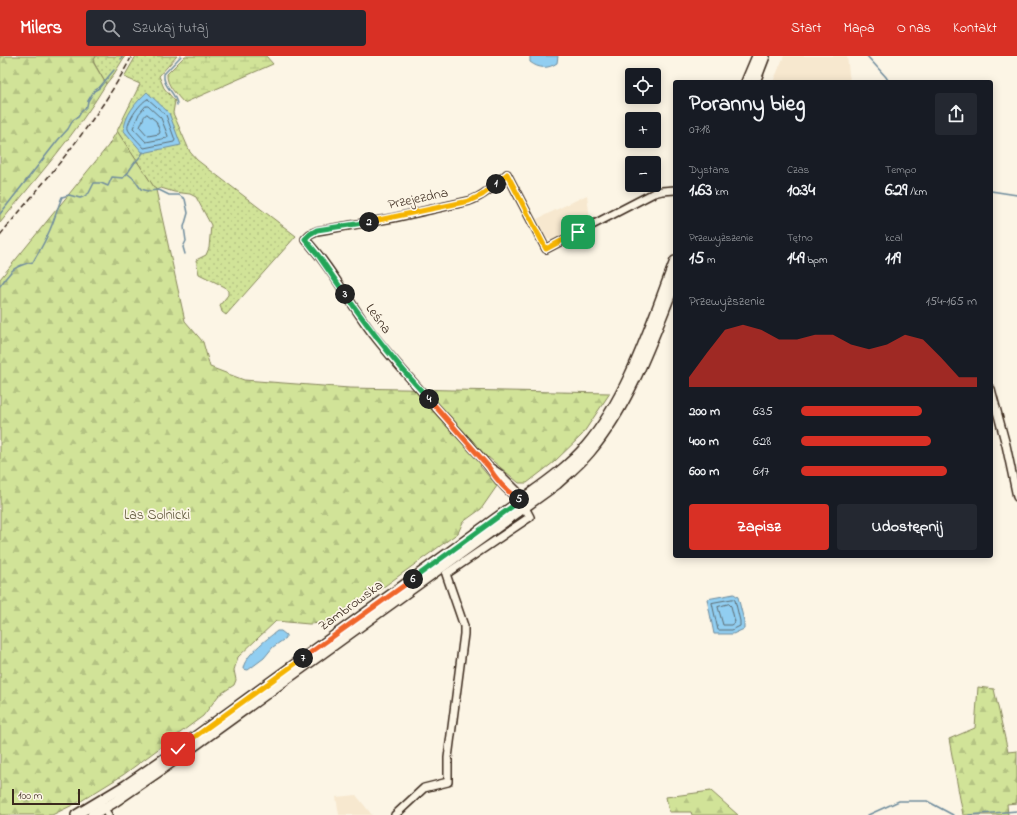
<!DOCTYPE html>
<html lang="pl">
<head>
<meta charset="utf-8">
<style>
  body { margin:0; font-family:"Indie Flower",sans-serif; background:#242831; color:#f1f3f6; height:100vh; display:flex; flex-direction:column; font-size:15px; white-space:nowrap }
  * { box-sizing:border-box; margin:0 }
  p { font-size:13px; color:#9ea1a6 }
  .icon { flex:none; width:22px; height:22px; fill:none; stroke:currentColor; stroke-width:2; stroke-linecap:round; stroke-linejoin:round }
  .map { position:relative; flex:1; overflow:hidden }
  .sheet { position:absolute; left:673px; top:24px; width:320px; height:478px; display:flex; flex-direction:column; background:#171b24; border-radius:4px; box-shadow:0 2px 10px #0003 }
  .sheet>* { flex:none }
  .tools { position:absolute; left:625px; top:12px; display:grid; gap:8px }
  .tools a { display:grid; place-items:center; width:36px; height:36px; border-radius:4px; background:#171b24; box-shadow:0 2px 10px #0003; font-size:20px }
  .scale { position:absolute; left:12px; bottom:10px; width:68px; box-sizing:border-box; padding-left:4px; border:2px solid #3b2a1e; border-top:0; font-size:11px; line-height:14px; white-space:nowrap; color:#3b2a1e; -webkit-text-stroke:3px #fcf5e5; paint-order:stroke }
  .pin { position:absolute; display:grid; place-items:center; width:34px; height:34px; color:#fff; margin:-17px; border-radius:8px; box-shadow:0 2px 6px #0006 }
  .km { position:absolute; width:20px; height:20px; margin:-10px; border-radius:50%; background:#222; color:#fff; font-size:11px; line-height:20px; text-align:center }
  .round { display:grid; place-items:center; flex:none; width:42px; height:42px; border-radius:4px; background:#242831 }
  .headline { display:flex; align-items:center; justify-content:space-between; height:68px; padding:0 16px }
  h1 { font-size:22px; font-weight:700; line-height:30px }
  .figures { display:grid; grid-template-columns:repeat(3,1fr); gap:6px; height:68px; padding:4px 16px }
  .figures div { display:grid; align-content:center }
  .figures b { font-size:17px; font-weight:700 }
  .figures small { font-size:11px; font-weight:400 }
  .figures p { font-size:11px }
  .chart { height:112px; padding:8px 16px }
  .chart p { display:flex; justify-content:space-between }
  .chart svg { width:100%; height:72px; margin-top:4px; fill:#d93025; opacity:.7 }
  .button { display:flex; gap:8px; margin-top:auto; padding:8px 16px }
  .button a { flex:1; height:46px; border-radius:4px; background:#d93025; color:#fff; font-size:16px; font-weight:700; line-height:46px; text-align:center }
  .button a+a { background:#242831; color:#f1f3f6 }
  ul { padding:0 16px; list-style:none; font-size:13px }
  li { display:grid; grid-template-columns:64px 48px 1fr; align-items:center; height:30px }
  li i { height:10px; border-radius:5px; background:#d93025 }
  header { display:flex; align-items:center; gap:24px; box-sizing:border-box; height:56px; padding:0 20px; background:#d93025; color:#fff }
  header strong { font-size:19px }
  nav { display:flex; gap:22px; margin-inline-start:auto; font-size:14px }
  .search { width:280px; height:36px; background:#242831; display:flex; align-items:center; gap:10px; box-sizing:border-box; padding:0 14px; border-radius:4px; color:#9ea1a6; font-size:15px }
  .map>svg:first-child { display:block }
  .built { fill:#f7e8cf }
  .grass { fill:url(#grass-dots); stroke:#86865b }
  .forest { fill:url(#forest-firs); stroke:#86865b }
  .wetland { fill:url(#wetland-marsh); stroke:#86865b }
  .water { fill:#91cef1; stroke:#6f8c9d }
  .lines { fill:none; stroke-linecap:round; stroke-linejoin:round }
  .shore { stroke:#5d6c72; stroke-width:1 }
  .stream { stroke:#6f8c9d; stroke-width:1.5 }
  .minor-casing { stroke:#3b2a1e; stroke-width:10 }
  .major-casing { stroke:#3b2a1e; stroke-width:12 }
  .minor { stroke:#fcf5e5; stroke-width:7 }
  .major { stroke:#fcf5e5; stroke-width:9 }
  .rail { stroke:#3b2a1e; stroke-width:1.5; stroke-dasharray:6 3; stroke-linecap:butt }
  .split-1-casing { stroke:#fff; stroke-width:8 }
  .split-2-casing { stroke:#fff; stroke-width:8 }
  .split-3-casing { stroke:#fff; stroke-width:8 }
  .split-4-casing { stroke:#fff; stroke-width:8 }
  .split-5-casing { stroke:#fff; stroke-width:8 }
  .split-6-casing { stroke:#fff; stroke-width:8 }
  .split-7-casing { stroke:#fff; stroke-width:8 }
  .split-8-casing { stroke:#fff; stroke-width:8 }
  .split-1 { stroke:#f5b400; stroke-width:5 }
  .split-2 { stroke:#f5b400; stroke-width:5 }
  .split-3 { stroke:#22a559; stroke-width:5 }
  .split-4 { stroke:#22a559; stroke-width:5 }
  .split-5 { stroke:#f0652b; stroke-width:5 }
  .split-6 { stroke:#22a559; stroke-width:5 }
  .split-7 { stroke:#f0652b; stroke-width:5 }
  .split-8 { stroke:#f5b400; stroke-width:5 }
  .labels { text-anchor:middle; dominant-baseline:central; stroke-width:3.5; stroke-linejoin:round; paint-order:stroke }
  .street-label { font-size:14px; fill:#3b2a1e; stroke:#fcf5e5 }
  .park-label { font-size:14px; fill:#60583c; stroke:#fcf5e5 }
</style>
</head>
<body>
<header>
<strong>Milers</strong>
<div class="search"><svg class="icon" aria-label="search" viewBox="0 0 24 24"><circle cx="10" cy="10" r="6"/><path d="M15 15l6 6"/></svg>Szukaj tutaj</div>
<nav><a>Start</a><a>Mapa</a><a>O nas</a><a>Kontakt</a></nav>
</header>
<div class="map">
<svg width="1017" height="759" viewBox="0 0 1017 759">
  <defs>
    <pattern id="grass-dots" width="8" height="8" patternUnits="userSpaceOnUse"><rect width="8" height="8" fill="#d1e398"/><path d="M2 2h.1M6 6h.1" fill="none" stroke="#b4c383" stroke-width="1.8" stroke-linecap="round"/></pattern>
    <pattern id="forest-firs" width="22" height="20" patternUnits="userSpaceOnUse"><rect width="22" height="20" fill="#d1e398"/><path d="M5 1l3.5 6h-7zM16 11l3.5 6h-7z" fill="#b4c383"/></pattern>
    <pattern id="wetland-marsh" width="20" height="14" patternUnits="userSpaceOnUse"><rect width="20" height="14" fill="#d1e398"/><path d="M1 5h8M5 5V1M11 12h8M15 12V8" fill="none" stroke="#b4c383"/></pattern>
  </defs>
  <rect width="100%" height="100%" fill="#fcf5e5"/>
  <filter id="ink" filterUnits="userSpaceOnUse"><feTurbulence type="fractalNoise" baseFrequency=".025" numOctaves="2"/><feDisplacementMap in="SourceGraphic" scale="8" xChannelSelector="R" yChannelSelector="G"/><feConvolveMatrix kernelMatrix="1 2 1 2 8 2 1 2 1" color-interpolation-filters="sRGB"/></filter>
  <g filter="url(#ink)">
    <!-- built -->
    <g class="built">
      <polygon points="784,0 847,0 850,26 773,26"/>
      <polygon points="587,139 590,164 552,184 547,183 537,163"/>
      <polygon points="356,739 372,759 339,759 336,741"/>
    </g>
    <!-- grass -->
    <g class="grass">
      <polygon points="96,0 125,0 114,18 106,28 93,5"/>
      <polygon points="136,0 177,0 159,20 164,32 175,45 173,57 190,96 197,104 296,180 226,259 222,256 220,249 228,239 228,235 225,231 199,218 196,204 206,199 209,192 211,169 196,141 190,138 174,136 161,132 156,134 117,75 140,28 124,21"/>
    </g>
    <!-- forest -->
    <g class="forest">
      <path d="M 0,0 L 96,0 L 93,6 L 106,28 C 76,78 37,121 0,167 Z"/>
      <polygon points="117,75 156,134 185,265 203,286 210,311 244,324 349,332 610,337 582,379 554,406 527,427 519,427 488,401 480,410 497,430 481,453 463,466 458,477 335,566 309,568 276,565 238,601 234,614 236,624 234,629 219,639 203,660 123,719 81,745 52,759 0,759 0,223 108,90"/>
      <polygon points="978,631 994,633 1008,696 1017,695 1017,747 1007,748 1008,759 963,759 949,683 975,672"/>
      <polygon points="711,735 738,759 692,759 691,756 669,756 666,741"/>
    </g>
    <!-- wetland -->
    <path class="wetland" d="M 185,0 L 266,0 L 273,8 L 184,47 C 177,39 166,29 167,18 Z"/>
    <!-- water -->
    <g class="water">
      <path d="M 530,0 L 558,0 L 557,7 C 548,13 539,13 530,6 Z"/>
      <path d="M 147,36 L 169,57 L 181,89 L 143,97 L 124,75 C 124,60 136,46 147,36 Z"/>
      <polygon points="734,538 738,541 744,565 744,573 733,578 714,578 707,543"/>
      <path d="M 277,575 L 281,575 L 286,579 L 286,582 L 273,591 L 264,602 L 248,614 L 243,613 C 244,600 267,583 277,575 Z"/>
    </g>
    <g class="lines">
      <!-- shore -->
      <g class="shore">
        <path d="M 148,43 L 166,59 L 175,84 L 174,86 L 144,92 C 141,88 129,77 128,73 C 126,66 142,44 148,43 Z"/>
        <polygon points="146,50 148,50 161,62 168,80 167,82 146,86 133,72 139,58"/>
        <polygon points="147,58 156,65 160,76 159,78 148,80 140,71 144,61"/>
        <polygon points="733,543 735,544 740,565 740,570 732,574 718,574 712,547"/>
        <polygon points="729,548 731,550 735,566 731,569 723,569 718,551"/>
      </g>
      <!-- stream -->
      <g class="stream">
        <polyline points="867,0 886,21 889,26"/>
        <polyline points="121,3 122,0"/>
        <path d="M 177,49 C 177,37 162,31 164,18 L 181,0"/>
        <polyline points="128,118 133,122 141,133 148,135 159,134 169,139 179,139 185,143 188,157 184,171 186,185 183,191 185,198"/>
        <polyline points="991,135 1017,139"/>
        <polyline points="0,158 58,84 68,73 73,64 78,61 81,56 87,50 88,45 94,35 99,32 114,14"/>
        <path d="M 0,230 C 11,215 13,210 33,206 C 38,197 44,188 48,178 C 54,166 57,153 62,141 L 69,139 L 80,142 L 83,141 L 89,137 L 94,127 L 101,127 L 108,130 L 112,121 L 123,122 C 127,118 130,114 133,109 C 136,104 141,102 143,96"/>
        <polyline points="868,759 899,745 927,745 953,759"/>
        <polyline points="969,759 1017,755"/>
      </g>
      <!-- minor casing -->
      <g class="minor-casing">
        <g id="minor">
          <polyline points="991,333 1006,389 1017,441"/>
          <path d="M 521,444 C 506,436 498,423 488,410 C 482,402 476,396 470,389 C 437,352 402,316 372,277 C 349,246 331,211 305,183 L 310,178 L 317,175 L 393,162 L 469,145 C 484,140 495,129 507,118 L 546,193 L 654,137 L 662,135 L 675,134"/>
          <polyline points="101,749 108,759"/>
          <polyline points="395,759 424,732 448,726 448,702 464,578 464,570 446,518 530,461 521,444 517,435 500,418 491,412"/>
        </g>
      </g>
      <!-- major casing -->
      <g class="major-casing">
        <g id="major">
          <polyline points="746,26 757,0"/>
          <polyline points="755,26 765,0"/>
          <path d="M 76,759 L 126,729 L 178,693 L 521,444 C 543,428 567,412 586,390 C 629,339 651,266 675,205"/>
          <path d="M 92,759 L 113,747 L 161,714 L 557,428 C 568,418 580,408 590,396 C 630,348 652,285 675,227"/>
        </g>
      </g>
      <!-- minor -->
      <use href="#minor" class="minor"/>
      <!-- major -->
      <use href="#major" class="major"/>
      <!-- rail -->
      <path class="rail" d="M 0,179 C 47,122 97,66 132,0"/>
    </g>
  </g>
  <g class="lines" filter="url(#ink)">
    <!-- split-1 casing -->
    <g class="split-1-casing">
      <polyline id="split-1" points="496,128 507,118 546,193 578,176"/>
    </g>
    <!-- split-2 casing -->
    <g class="split-2-casing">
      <polyline id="split-2" points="369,166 469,145 482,139 496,128"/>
    </g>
    <!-- split-3 casing -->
    <g class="split-3-casing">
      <polyline id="split-3" points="345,238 318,199 305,183 310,178 317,174 369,166"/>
    </g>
    <!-- split-4 casing -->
    <g class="split-4-casing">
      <path id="split-4" d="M 345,238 C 371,275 398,310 429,343"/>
    </g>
    <!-- split-5 casing -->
    <g class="split-5-casing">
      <path id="split-5" d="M 429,343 L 488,410 C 496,423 506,436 519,443"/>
    </g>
    <!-- split-6 casing -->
    <g class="split-6-casing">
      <polyline id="split-6" points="413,523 521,444 519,443"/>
    </g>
    <!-- split-7 casing -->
    <g class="split-7-casing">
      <polyline id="split-7" points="303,602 413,523"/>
    </g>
    <!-- split-8 casing -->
    <g class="split-8-casing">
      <polyline id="split-8" points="178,693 303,602"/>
    </g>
    <!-- split-1 -->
    <use href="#split-1" class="split-1"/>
    <!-- split-2 -->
    <use href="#split-2" class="split-2"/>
    <!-- split-3 -->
    <use href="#split-3" class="split-3"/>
    <!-- split-4 -->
    <use href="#split-4" class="split-4"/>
    <!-- split-5 -->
    <use href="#split-5" class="split-5"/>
    <!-- split-6 -->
    <use href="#split-6" class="split-6"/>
    <!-- split-7 -->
    <use href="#split-7" class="split-7"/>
    <!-- split-8 -->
    <use href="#split-8" class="split-8"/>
  </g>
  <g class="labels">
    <!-- street labels -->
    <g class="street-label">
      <text transform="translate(418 143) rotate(-12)">Przejezdna</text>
      <text transform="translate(378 263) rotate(54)">Leśna</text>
      <text transform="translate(351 550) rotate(-36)">Zambrowska</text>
    </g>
    <!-- park labels -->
    <g class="park-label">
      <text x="157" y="459">Las Solnicki</text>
    </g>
  </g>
</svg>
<div class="tools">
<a><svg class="icon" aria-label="locate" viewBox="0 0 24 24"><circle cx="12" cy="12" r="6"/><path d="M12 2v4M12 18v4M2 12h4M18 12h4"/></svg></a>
<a>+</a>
<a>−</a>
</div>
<div class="scale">100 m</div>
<div class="pin" style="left:578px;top:176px;background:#1e9e55"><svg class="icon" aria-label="arrive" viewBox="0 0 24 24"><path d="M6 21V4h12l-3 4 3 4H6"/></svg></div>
<div class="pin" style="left:178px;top:693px;background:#d93025"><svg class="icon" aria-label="check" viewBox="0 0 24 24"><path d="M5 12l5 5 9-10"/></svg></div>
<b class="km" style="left:496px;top:128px">1</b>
<b class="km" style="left:369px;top:166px">2</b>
<b class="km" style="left:345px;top:238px">3</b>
<b class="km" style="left:429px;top:343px">4</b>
<b class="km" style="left:519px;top:443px">5</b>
<b class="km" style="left:413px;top:523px">6</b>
<b class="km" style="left:303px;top:602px">7</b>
<section class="sheet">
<div class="headline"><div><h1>Poranny bieg</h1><p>07:18</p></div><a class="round"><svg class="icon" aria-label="share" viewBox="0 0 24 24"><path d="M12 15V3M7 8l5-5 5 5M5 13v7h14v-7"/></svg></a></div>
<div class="figures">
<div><p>Dystans</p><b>1.63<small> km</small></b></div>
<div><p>Czas</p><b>10:34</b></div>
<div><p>Tempo</p><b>6:29<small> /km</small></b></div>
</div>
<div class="figures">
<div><p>Przewyższenie</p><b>15<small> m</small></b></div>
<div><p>Tętno</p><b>149<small> bpm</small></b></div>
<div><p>kcal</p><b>119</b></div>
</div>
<div class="chart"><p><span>Przewyższenie</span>154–165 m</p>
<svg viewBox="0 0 160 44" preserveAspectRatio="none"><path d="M0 44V38L10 23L20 9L30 6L40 9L50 15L60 15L70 12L80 12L90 18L100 21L110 18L120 12L130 15L140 26L150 38L160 38V44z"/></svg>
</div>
<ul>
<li><b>200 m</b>6:35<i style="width:69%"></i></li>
<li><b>400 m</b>6:28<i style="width:74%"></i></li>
<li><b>600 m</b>6:17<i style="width:83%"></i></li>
</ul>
<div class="button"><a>Zapisz</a><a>Udostępnij</a></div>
</section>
</div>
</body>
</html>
